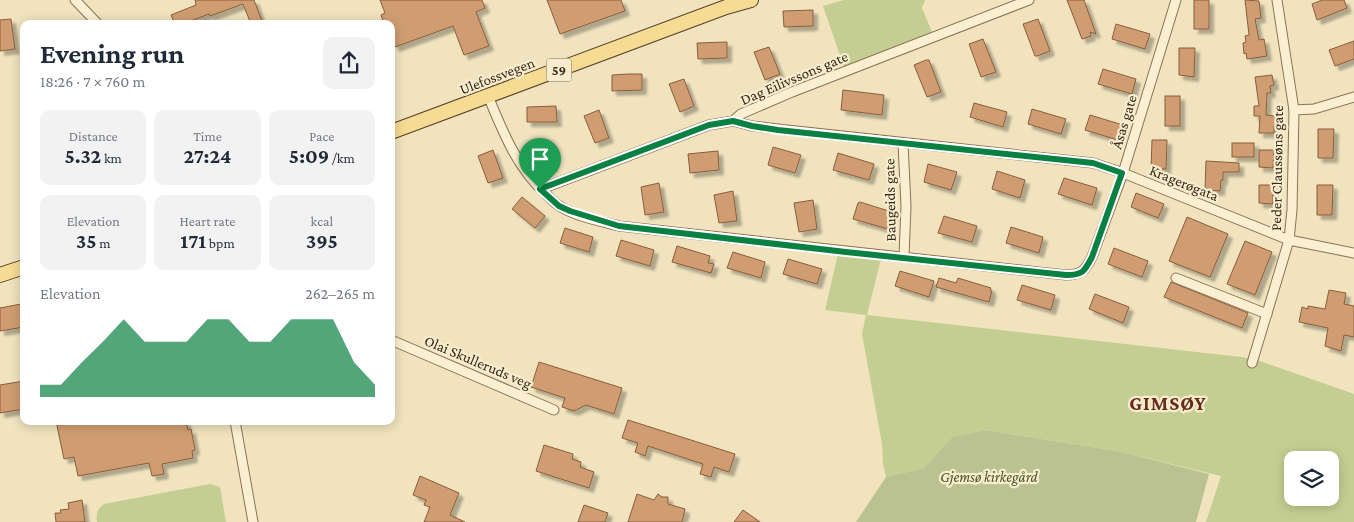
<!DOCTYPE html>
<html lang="en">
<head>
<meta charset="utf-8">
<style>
  body { margin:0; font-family:"Crimson Pro",serif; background:#f2f2f3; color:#1f2937; height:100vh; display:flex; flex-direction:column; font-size:19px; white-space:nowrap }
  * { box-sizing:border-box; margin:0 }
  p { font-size:16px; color:#747a83 }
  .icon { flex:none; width:28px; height:28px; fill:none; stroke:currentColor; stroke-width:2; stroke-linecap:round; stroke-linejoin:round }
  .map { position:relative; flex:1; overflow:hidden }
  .details { position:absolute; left:20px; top:20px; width:375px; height:405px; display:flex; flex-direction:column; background:#fff; border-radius:10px; box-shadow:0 2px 12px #0003 }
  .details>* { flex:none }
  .buttons { position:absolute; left:1284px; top:451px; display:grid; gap:10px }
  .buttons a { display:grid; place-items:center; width:55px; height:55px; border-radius:10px; background:#fff; box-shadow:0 2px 12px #0003; font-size:25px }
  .pin { position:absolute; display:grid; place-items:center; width:42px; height:42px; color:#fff; margin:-51px -21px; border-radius:50% 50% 50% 0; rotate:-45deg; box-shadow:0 0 5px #0007 }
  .pin .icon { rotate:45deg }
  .round { display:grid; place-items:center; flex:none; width:52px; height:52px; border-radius:10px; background:#f2f2f3 }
  .headline { display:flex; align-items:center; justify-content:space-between; height:85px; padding:0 20px }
  h1 { font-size:28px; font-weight:700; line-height:38px }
  .stats { display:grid; grid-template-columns:repeat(3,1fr); gap:8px; height:85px; padding:5px 20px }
  .stats div { display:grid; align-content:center; border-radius:10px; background:#f2f2f3; text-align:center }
  .stats b { font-size:21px; font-weight:700 }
  .stats small { font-size:14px; font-weight:400 }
  .stats p { font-size:14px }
  .chart { height:140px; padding:10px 20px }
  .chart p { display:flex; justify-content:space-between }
  .chart svg { width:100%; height:90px; margin-top:5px; fill:#0b8043; opacity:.7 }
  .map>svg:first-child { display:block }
  .green { fill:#c5ce92; fill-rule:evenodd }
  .cemetery { fill:#bac292 }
  .building { fill:#d09d72; stroke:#895d3b; filter:url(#shadow) }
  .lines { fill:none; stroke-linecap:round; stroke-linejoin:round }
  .minor-casing { stroke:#897356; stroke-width:11 }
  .primary-casing { stroke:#56412b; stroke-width:16 }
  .minor { stroke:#faf0d1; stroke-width:9 }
  .primary { stroke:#f6db93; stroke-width:14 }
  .route-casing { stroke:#fff; stroke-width:10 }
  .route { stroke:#0b8043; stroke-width:6 }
  .labels { text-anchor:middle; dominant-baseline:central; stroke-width:4.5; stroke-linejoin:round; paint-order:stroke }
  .shield { fill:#f7edce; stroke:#716451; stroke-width:1 }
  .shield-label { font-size:14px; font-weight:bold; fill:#372a1b }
  .street-label { font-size:15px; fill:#372a1b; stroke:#f7edce }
  .park-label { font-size:15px; font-style:italic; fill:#465521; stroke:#f7edce }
  .district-label { font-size:20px; font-weight:bold; letter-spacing:1px; fill:#662c19; stroke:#f7edce }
</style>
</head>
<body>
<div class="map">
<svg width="1354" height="522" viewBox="0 0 1354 522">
  <defs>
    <filter id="shadow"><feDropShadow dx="4.5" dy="4.5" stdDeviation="1" flood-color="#0004"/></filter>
  </defs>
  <rect width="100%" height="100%" fill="#f0e3be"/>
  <!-- green -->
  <g class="green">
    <polygon points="844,0 925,0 922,8 932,32 930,34 938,36 852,68 850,64 844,67 823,6"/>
    <path d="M 838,254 L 881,259 L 867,315 L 1241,357 L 1254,359 L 1354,394 L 1354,522 L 1206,522 L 1221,476 L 1117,451 L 985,430 L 952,437 L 924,468 L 886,477 L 883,464 L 882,444 L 862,334 L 866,315 L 825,310 ZM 1292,460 L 1330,460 L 1330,498 L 1292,498 Z"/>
    <path d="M 210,484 L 220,487 L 226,522 L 97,522 C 96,514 97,509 104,504 Z"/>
  </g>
  <!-- cemetery -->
  <polygon class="cemetery" points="985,430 1117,451 1209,474 1196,522 856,522 886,477 924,468 952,437"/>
  <!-- building -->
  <g class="building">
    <polygon points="195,0 254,0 262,21 251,24 243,4 210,16 209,14 183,24 175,24 171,15 196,5"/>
    <polygon points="380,0 482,0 485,8 476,12 489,46 464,55 453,26 395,47 391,37 391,24 384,24 381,15 385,13"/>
    <polygon points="547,0 621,0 625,11 560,34"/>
    <polygon points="1067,0 1084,0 1096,34 1090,32 1091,36 1082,39"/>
    <rect x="1194" y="0" width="15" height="29"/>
    <polygon points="1245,0 1259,1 1261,18 1255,19 1259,40 1264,39 1267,56 1247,59 1246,53 1244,54 1243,43 1246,42 1245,36 1249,35"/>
    <polygon points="1322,0 1344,0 1347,8 1317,20 1312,4"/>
    <polygon points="813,10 813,26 784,27 783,11"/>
    <polygon points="11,19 15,49 0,51 0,20"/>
    <polygon points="1038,19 1050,51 1037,56 1035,56 1023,24"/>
    <polygon points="1116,24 1150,34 1145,49 1112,39"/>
    <polygon points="983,39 996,72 981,77 969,44"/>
    <polygon points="1354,41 1354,59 1335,66 1329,50"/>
    <polygon points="727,42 727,58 698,59 697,43"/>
    <polygon points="769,47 780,74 765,80 754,52"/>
    <polygon points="1179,48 1195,48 1194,77 1179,75"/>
    <polygon points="926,60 929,60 941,92 927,97 914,65"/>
    <polygon points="1103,69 1136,79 1132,94 1098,84"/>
    <polygon points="629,74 642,74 642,90 612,91 612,75"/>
    <polygon points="1272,75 1274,85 1270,86 1271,93 1267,93 1266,115 1277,116 1277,126 1274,126 1274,133 1259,133 1260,116 1254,116 1254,106 1259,106 1255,77"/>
    <polygon points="684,79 694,106 680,112 669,84"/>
    <polygon points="843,90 884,95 882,115 841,110"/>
    <rect x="1165" y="96" width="15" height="30"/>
    <polygon points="974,103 1007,112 1003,127 970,117"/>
    <polygon points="556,106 557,122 527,122 527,107"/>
    <polygon points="1032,109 1066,119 1061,134 1028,124"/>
    <polygon points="599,110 609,138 595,143 584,116"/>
    <polygon points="1090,115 1123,125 1118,140 1085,130"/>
    <polygon points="1318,129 1334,129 1333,158 1318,158"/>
    <polygon points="1152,140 1167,140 1166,169 1151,169"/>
    <rect x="1232" y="143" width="22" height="14"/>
    <polygon points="773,147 801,155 795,173 768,165"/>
    <polygon points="493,150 503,178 488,183 478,156"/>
    <polygon points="1259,150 1274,150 1273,168 1259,167"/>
    <polygon points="718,151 719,170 690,173 688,154"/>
    <polygon points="838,153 874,164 869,180 833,170"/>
    <polygon points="1206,161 1239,163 1239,172 1223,172 1223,180 1221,180 1220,191 1205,190"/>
    <polygon points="928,164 957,172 951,190 924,182"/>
    <polygon points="997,171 1025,180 1020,198 992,189"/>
    <polygon points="1064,178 1097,188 1092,205 1058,194"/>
    <polygon points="659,183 664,212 645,215 641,187"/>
    <polygon points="1259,185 1273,185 1273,204 1259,203"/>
    <polygon points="1317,185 1333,185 1332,215 1317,215"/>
    <polygon points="733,191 737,221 719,223 714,195"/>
    <polygon points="1136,193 1164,204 1158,218 1131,207"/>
    <polygon points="522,197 545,216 535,228 512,209"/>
    <polygon points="813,200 817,229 799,232 794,203"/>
    <polygon points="860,202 892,212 893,213 888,229 853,219 858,203"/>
    <polygon points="944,216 977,226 972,242 938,233"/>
    <polygon points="1187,217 1228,234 1210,277 1169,261"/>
    <polygon points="1011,227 1043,237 1039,253 1006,243"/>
    <polygon points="565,228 593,237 589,252 560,243"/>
    <polygon points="621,240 654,250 650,266 616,256"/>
    <polygon points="1245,241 1272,252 1255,295 1227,284"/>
    <polygon points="677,246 710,256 708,263 714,264 711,273 672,262"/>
    <polygon points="1114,248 1148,261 1142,277 1108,264"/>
    <polygon points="733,252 765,262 761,278 727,268"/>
    <polygon points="788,259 822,269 817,284 783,274"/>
    <polygon points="900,271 934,281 929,297 895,286"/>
    <polygon points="939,278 956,283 958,278 991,288 990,290 992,291 989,302 936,287"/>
    <polygon points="1171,282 1248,313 1242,328 1164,297"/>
    <polygon points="1022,285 1055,295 1051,310 1017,300"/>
    <polygon points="1329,290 1346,293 1344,304 1354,306 1354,337 1344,335 1341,351 1325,346 1328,328 1299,322 1302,307 1308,309 1308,306 1325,309"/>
    <polygon points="1095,294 1129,307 1123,323 1089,309"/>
    <polygon points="21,304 24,327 0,331 0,308"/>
    <polygon points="539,362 622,388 614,414 586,405 574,411 562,407 565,398 531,387"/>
    <polygon points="24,381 24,409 0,413 0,385"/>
    <polygon points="628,420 735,454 729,472 714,467 711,477 700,474 703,464 648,446 645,456 635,452 638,443 622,438"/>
    <polygon points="56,421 186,421 188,430 191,429 195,450 192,451 193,458 162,464 164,474 152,476 149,463 78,476 74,457 64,459"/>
    <polygon points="544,445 573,454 572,459 581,462 580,467 594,472 589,488 536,471"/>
    <polygon points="420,476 459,493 450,515 465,522 424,522 430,507 424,505 426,500 413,495"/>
    <polygon points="637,494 654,500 658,494 662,497 668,497 668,504 685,509 682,522 628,522"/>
    <polygon points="82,500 85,522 56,522 55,513 61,513 60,510 69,509 68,503"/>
    <polygon points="584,505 608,513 605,522 578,522"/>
    <polygon points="743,510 760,522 734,522"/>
  </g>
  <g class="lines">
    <!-- minor casing -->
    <g class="minor-casing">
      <g id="minor">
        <polyline points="75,0 98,24"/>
        <path d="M 488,96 C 503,132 517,168 546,194 C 551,199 555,204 561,207 C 578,217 600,221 619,226 L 1066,275 C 1081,275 1085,271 1092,257 L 1123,173 L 1176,0"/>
        <polyline points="1294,110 1314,109 1354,97"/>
        <polyline points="733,121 752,126 778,129 1093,163 1123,173 1289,240 1354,253"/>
        <polyline points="903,143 906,206 904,257"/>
        <polyline points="541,189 709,125 733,121 741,114 792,92 1029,0"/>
        <polyline points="1176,278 1267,314"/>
        <polyline points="391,340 554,410"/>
        <polyline points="1252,363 1289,240 1292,210 1294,110 1277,0"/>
        <polyline points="235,421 253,522"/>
      </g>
    </g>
    <!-- primary casing -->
    <g class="primary-casing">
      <g id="primary">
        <polyline points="391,132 726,7 751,0"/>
        <polyline points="0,275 24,267"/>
      </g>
    </g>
    <!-- minor -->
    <use href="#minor" class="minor"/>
    <!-- primary -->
    <use href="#primary" class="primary"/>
  </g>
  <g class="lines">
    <!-- route casing -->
    <g class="route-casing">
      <path id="route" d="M 733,121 L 752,126 L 778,130 L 1093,163 L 1122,173 L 1092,257 C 1084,272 1083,275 1066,275 L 846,252 L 619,226 L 570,211 L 559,206 L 540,189 L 709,125 Z"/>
    </g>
    <!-- route -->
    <use href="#route" class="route"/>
  </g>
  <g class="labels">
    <!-- shield labels -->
    <rect class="shield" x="546.5" y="58.5" width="25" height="23" rx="4"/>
    <g class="shield-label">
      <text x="559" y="70">59</text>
    </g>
    <!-- street labels -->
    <g class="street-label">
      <text transform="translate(497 76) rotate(-21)">Ulefossvegen</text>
      <text transform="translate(794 78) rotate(-23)">Dag Eilivssons gate</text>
      <text transform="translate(1124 122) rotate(-73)">Åsas gate</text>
      <text transform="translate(1277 168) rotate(-89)">Peder Claussøns gate</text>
      <text transform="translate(1184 183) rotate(22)">Kragerøgata</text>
      <text transform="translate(890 200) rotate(-91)">Baugeids gate</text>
      <text transform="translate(478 362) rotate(23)">Olai Skulleruds veg</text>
    </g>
    <!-- park labels -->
    <g class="park-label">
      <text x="989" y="477">Gjemsø kirkegård</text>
    </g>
    <!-- district labels -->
    <g class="district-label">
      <text x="1168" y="403">GIMSØY</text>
    </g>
  </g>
</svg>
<div class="buttons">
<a><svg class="icon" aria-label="layers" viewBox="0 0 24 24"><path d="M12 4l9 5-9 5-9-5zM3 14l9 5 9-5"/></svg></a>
</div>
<div class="pin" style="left:540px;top:189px;background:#1e9e55"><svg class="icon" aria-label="arrive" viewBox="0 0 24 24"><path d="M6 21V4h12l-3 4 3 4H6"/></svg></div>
<section class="details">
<div class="headline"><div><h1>Evening run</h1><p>18:26 · 7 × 760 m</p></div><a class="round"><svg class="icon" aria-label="share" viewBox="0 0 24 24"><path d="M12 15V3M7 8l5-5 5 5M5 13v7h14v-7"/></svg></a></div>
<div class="stats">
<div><p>Distance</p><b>5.32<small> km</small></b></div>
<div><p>Time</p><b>27:24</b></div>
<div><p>Pace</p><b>5:09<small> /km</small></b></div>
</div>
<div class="stats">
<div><p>Elevation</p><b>35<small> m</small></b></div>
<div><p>Heart rate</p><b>171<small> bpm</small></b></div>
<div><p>kcal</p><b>395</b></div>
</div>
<div class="chart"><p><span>Elevation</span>262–265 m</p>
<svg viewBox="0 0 160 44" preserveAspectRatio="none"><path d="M0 44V38L10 38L20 27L30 17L40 6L50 17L60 17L70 17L80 6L90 6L100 17L110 17L120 6L130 6L140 6L150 27L160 38V44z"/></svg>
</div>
</section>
</div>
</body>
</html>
